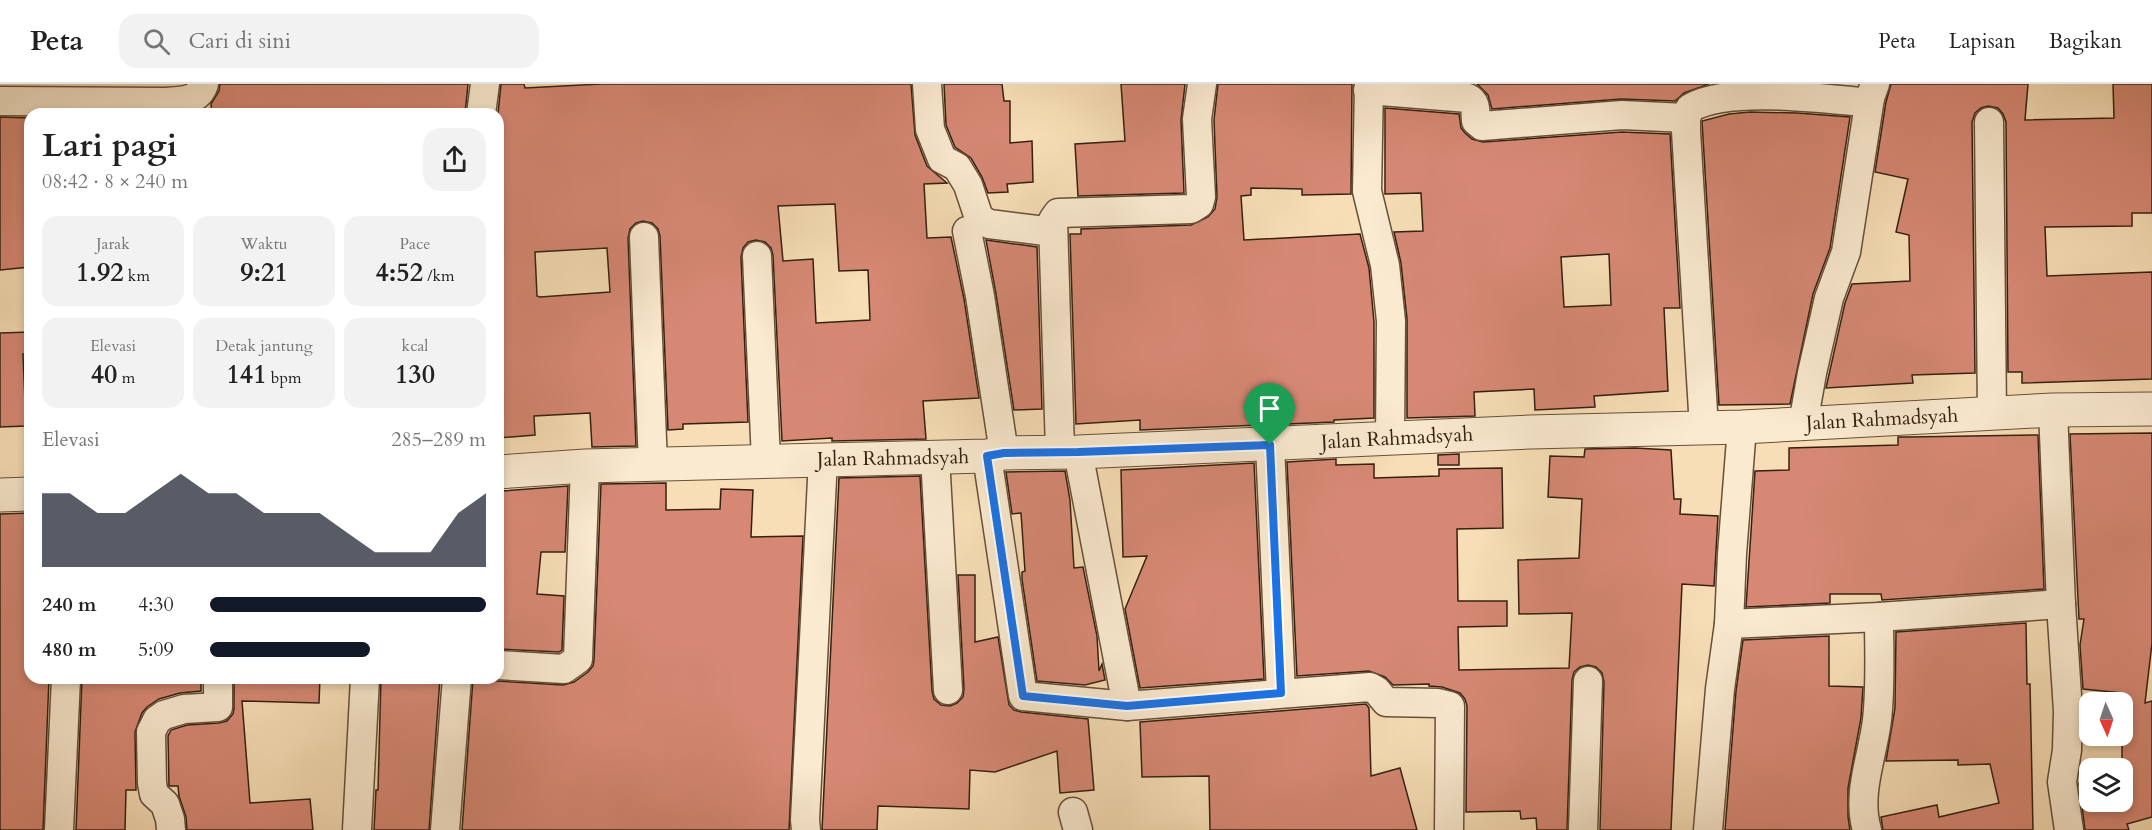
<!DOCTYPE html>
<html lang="id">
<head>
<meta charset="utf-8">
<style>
  body { margin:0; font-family:Cardo,serif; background:#f2f2f2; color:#222; height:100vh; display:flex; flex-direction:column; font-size:22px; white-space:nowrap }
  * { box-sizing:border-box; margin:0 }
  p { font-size:20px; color:#767676 }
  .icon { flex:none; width:33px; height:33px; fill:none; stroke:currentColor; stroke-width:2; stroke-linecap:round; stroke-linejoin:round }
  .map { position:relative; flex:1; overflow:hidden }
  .details { position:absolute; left:24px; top:24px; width:480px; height:576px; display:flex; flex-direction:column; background:#fff; border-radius:18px; box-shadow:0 3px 9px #0003 }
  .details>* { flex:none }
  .needle { width:39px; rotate:177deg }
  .controls { position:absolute; left:2079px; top:608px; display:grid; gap:12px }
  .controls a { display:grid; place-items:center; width:54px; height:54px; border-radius:12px; background:#fff; box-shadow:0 3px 9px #0003; font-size:30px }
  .pin { position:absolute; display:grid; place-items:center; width:51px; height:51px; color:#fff; margin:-62px -26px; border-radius:50% 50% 50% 0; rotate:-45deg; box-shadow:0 0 6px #0007 }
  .pin .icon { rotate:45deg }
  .round { display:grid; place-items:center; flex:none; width:63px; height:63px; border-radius:18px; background:#f2f2f2 }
  .summary { display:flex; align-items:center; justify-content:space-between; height:102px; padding:0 18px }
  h1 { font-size:33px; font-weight:700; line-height:45px }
  .figures { display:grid; grid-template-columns:repeat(3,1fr); gap:9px; height:102px; padding:6px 18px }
  .figures div { display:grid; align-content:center; border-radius:15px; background:#f2f2f2; text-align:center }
  .figures b { font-size:26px; font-weight:700 }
  .figures small { font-size:16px; font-weight:400 }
  .figures p { font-size:16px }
  .chart { height:168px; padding:12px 18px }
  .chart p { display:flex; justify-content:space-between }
  .chart svg { width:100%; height:108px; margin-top:6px; fill:#111827; opacity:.7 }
  ul { padding:0 18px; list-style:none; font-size:20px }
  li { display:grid; grid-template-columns:96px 72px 1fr; align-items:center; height:45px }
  li i { height:15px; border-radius:8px; background:#111827 }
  header { display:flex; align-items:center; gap:36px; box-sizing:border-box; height:84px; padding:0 30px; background:#fff; border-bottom:2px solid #e0e0e0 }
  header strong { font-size:28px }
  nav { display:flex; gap:33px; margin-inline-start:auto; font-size:21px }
  .search { width:420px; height:54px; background:#f2f2f2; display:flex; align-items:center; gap:15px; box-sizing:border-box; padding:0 21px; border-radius:18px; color:#767676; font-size:22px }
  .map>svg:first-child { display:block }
  .building { fill:#d68874; stroke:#352011; stroke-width:1.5; fill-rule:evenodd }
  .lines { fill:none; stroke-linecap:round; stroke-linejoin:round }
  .minor-casing { stroke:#66503a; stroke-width:31 }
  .tertiary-casing { stroke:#66503a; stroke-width:35 }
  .minor { stroke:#faead0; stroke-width:28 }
  .tertiary { stroke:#faead0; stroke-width:33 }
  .route-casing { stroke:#fff; stroke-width:12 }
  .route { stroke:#1a73e8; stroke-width:8 }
  .labels { text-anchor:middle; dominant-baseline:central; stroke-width:4.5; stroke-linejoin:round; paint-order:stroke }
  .street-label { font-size:20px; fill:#352011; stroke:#faead0 }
</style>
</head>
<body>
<header>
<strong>Peta</strong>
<div class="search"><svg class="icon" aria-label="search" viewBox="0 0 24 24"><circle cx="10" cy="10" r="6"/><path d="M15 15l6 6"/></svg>Cari di sini</div>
<nav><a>Peta</a><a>Lapisan</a><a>Bagikan</a></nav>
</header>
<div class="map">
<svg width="2152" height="746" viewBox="0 0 2152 746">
  <rect width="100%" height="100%" fill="#f7deb6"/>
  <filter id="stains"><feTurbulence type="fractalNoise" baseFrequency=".00333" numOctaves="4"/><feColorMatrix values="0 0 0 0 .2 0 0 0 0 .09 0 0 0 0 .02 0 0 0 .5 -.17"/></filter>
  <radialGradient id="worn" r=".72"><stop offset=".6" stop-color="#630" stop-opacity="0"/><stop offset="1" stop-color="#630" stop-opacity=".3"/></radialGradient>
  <!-- building -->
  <g class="building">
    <polygon points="220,0 468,0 465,30 446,30 446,28 397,30 212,30 211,20 219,7"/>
    <path d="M 501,0 L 524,0 L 525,4 L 601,0 L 911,0 L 915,51 L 927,82 L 947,99 L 924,100 L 927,154 L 951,153 L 964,215 L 979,314 L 923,317 L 926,355 L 832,357 L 832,354 L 782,357 L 773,171 L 771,164 L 765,158 L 756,156 L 748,158 L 743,164 L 741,173 L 748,338 L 683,340 L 683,345 L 668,346 L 660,152 L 658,145 L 652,139 L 643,137 L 636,139 L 630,145 L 628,154 L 636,362 L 592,363 L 590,329 L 534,332 L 535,351 L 498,354 L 498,30 ZM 835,120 L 839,187 L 868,186 L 870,236 L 816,239 L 813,175 L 783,177 L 778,122 ZM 607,164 L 610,208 L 540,213 L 537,212 L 535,168 Z"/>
    <polygon points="944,0 1002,0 1004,17 1010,17 1010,59 1032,57 1033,98 1007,100 1008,108 988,109 982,93 971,74 955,63 946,41"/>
    <polygon points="1121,0 1185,0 1181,36 1184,109 1078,112 1075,60 1125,57"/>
    <polygon points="1218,0 1352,0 1351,110 1302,111 1302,105 1251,104 1251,111 1241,112 1244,156 1360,150 1369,184 1374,238 1374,334 1334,336 1334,338 1140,346 1140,336 1076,340 1070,150 1081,150 1081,145 1191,141 1208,133 1215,125 1217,113 1214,36"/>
    <polygon points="1477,0 1709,0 1684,9 1675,17 1621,15 1492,25 1488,11"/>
    <polygon points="1891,0 2028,0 2025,36 2114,34 2113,0 2152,0 2152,129 2132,129 2132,142 2045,143 2047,192 2152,188 2152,295 2022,299 2022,288 2008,288 2006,38 2003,30 1998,24 1988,22 1981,24 1975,29 1972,38 1975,289 1912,291 1913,299 1826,304 1845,219 1852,200 1910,197 1909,151 1896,148 1908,95 1875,88 1886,18"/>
    <path d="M 1385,24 L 1459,30 L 1461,44 L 1465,49 L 1472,55 L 1483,58 L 1622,48 L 1670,50 L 1680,224 L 1664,224 L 1668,307 L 1594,312 L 1595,323 L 1535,326 L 1534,305 L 1474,308 L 1475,332 L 1407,334 L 1407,235 L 1401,179 L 1394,148 L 1423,147 L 1421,109 L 1385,110 ZM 1609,170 L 1611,221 L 1564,223 L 1561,173 Z"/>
    <polygon points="1750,28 1797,29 1850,33 1830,164 1813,210 1790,320 1719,321 1702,37 1729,30"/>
    <polygon points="0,33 30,34 30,183 0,186"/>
    <polygon points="986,156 1037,163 1042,325 1014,326 996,210"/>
    <polygon points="30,248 30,270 23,270 26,342 0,343 0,249"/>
    <polygon points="2152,349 2152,559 2145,619 2152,617 2152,733 2127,740 2129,746 2085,746 2079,699 2090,697 2090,717 2122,717 2122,684 2103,684 2122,680 2122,609 2083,605 2080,561 2084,535 2079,535 2070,350"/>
    <polygon points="2038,351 2044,505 1882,516 1881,510 1830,510 1830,519 1746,523 1755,387 1789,386 1789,364 1898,361 1898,353 1909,353"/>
    <polygon points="1635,364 1671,366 1674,415 1681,415 1680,430 1718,432 1714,502 1682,500 1671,746 1600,746 1604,598 1602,589 1596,583 1588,581 1580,583 1574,588 1572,596 1567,746 1537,746 1536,734 1521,735 1520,727 1466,728 1467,622 1465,615 1460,609 1442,603 1429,602 1429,600 1393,601 1385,593 1369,587 1297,592 1287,378 1336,375 1336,381 1374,380 1374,394 1439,392 1439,385 1502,384 1503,444 1457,445 1458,517 1507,517 1507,542 1458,543 1459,586 1569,584 1572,529 1519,530 1518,476 1579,474 1582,415 1548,413 1550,372 1584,373 1585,365"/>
    <polygon points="1459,370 1459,381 1438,381 1438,371"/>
    <polygon points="1254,379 1264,595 1140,604 1125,525 1147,472 1123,473 1121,386"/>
    <polygon points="1065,387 1070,416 1074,484 1083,483 1097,552 1099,587 1102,580 1105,596 1085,601 1037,597 1022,495 1022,488 1025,487 1021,429 1012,430 1006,388"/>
    <polygon points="920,392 932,607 934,615 941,621 950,622 957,619 963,613 964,605 958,491 975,491 975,558 998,553 1009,621 1014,626 1021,628 1088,635 1094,706 1060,709 1057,667 995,688 970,686 969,725 878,722 877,746 822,746 839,394"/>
    <polygon points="666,399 666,426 720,425 721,405 753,406 751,453 803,452 789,746 462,746 473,595 489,595 497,597 563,601 574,598 588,588 593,582 594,576 601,400"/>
    <polygon points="568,402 565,468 541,468 537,510 564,512 562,566 559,568 498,565 498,492 502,492 502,407"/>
    <polygon points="30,429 30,594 49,594 43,746 0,746 0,430"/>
    <polygon points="2026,539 2027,600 2030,600 2033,746 1883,746 1881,733 1937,721 1939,733 1999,719 1990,680 1958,681 1958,676 1886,677 1895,624 1896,548"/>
    <polygon points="1829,552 1829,602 1863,603 1861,634 1848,704 1848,733 1850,746 1725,746 1736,607 1743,556"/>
    <polygon points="82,594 201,594 201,607 180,609 159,615 147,623 142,629 135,648 136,706 126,706 125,746 76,746"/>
    <polygon points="234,594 320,594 319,619 242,617 250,719 310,715 313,746 187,746 186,733 179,712 178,702 169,702 168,652 171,646 187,641 219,639 227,637 233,630 234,624"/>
    <polygon points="381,594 440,594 429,746 374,746 376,706 378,706"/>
    <polygon points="1366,620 1369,624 1371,692 1400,684 1417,746 1210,746 1209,692 1142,693 1140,638"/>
  </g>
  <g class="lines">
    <!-- minor casing -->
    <g class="minor-casing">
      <g id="minor">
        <polyline points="927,0 930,45 942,75 957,83 968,101 979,134 989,140 1053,148"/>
        <polyline points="1369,0 1367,107 1385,181 1391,237 1390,354"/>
        <path d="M 1368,6 L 1468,14 C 1477,18 1475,28 1476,37 L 1482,42 L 1622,31 L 1686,34"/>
        <path d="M 0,17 L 164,18 C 181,17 198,18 204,0"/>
        <polyline points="481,30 485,0"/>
        <polyline points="1989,38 1992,329"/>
        <polyline points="967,147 980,212 1004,369"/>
        <polyline points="644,153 653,381"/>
        <polyline points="757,172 766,377"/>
        <polyline points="2053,326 2061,520 2068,627 2067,666 2062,698 2069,746"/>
        <polyline points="1803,340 1812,289 1829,214 1846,168 1870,14"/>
        <path d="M 1704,344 L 1686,47 L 1686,34 L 1690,24 C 1728,2 1817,14 1862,18 L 1870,14 L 1875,0"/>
        <polyline points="1270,361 1281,609"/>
        <polyline points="1060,367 1053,136 1058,129 1191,125 1199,120 1201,113 1197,35 1202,0"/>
        <polyline points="1078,368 1127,622"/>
        <polyline points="987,372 1023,612 1127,622 1370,603 1377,607 1386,618 1438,619 1450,622 1449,746"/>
        <polyline points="935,373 948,606"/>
        <polyline points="1729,540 1879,533 2061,520"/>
        <polyline points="498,581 564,585 578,575 585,382"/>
        <polyline points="1073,728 1078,746"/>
        <polyline points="59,746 66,594"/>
        <polyline points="171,746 170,735 165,720 154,710 152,699 151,648 157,636 164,631 184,625 218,623 218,594"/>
        <polyline points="357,746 365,594"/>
        <polyline points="445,746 457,594"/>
        <polyline points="806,746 805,736 823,375"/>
        <polyline points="1583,746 1588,597"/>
        <polyline points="1708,746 1720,605 1729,540 1732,470 1742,343"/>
        <path d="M 1867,746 C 1856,710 1873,671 1877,636 C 1881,601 1879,567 1879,533"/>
      </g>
    </g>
    <!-- tertiary casing -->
    <g class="tertiary-casing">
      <g id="tertiary">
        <polyline points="498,388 585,382 987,372 1004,369 1078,368 1530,348 1742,343 2053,326 2152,325"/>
        <polyline points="0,411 30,410"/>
      </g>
    </g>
    <!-- minor -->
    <use href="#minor" class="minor"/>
    <!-- tertiary -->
    <use href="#tertiary" class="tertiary"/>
  </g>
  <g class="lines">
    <!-- route casing -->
    <g class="route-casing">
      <polygon id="route" points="1270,361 1281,609 1127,622 1023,612 987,372 1004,369 1078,368"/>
    </g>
    <!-- route -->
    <use href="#route" class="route"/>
  </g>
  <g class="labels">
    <!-- street labels -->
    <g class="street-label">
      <text transform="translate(1882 335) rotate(-3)">Jalan Rahmadsyah</text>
      <text transform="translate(1397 354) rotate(-3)">Jalan Rahmadsyah</text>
      <text transform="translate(893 374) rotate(-1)">Jalan Rahmadsyah</text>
    </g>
  </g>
  <rect width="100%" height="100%" filter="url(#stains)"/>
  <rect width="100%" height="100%" fill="url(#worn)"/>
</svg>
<div class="controls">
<a><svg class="needle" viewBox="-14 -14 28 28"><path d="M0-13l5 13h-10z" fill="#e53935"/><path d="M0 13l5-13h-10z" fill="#767676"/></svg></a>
<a><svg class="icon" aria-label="layers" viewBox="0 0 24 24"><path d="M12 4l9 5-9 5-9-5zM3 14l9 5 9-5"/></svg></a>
</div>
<div class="pin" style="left:1270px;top:361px;background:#1e9e55"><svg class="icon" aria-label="arrive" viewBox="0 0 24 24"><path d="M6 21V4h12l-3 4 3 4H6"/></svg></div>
<section class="details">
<div class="summary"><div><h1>Lari pagi</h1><p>08:42 · 8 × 240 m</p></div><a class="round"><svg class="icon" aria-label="share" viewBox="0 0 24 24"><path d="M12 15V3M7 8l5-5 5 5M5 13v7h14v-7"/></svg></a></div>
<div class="figures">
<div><p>Jarak</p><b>1.92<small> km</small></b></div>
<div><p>Waktu</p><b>9:21</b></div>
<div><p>Pace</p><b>4:52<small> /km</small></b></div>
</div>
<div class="figures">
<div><p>Elevasi</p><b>40<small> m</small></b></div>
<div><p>Detak jantung</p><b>141<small> bpm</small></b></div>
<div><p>kcal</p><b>130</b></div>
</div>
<div class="chart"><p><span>Elevasi</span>285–289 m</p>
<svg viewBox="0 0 160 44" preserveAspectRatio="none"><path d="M0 44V14L10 14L20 22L30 22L40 14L50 6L60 14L70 14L80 22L90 22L100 22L110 30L120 38L130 38L140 38L150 22L160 14V44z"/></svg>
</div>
<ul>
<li><b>240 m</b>4:30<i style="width:100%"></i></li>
<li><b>480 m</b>5:09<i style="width:58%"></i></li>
</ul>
</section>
</div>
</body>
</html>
